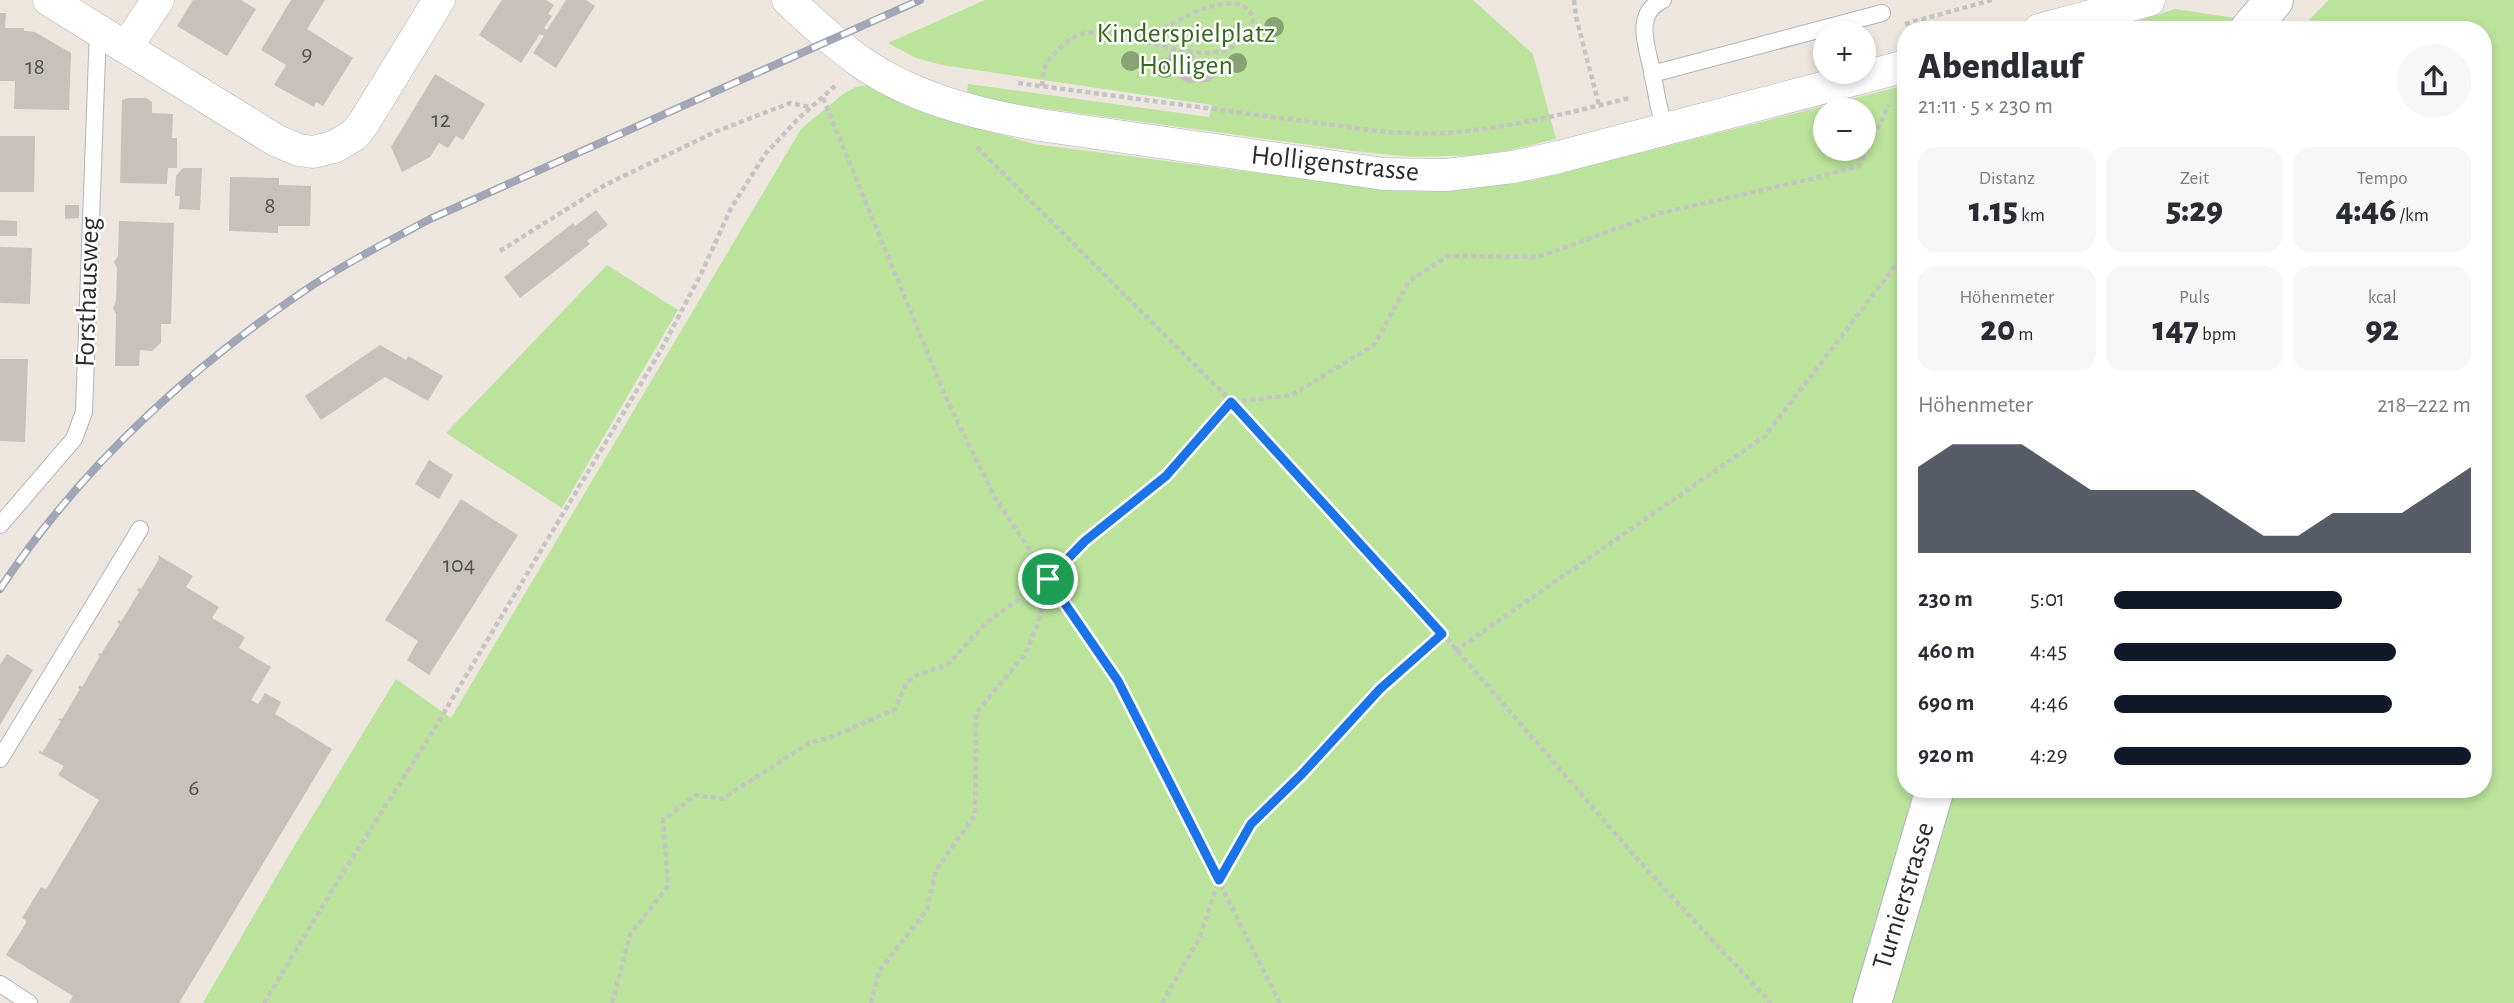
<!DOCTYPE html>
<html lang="de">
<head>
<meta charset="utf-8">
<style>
  body { margin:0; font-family:"Alegreya Sans",sans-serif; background:#f7f7f7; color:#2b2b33; height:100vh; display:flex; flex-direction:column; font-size:26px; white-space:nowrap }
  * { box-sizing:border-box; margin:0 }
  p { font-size:23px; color:#7c7c81 }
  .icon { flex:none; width:38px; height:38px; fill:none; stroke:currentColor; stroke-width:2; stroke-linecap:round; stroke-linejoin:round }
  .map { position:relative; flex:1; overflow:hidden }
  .side { position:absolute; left:1897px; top:21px; width:595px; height:777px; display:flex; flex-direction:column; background:#fff; border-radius:28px; box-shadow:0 4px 10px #0003 }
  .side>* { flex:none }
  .controls { position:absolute; left:1813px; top:21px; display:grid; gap:14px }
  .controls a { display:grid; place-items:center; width:63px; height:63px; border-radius:50%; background:#fff; box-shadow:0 4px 10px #0003; font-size:35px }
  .pin { position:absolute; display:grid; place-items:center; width:60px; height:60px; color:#fff; margin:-30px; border:4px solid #fff; border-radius:50%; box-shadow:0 2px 7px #0007 }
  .round { display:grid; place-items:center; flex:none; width:74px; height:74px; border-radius:37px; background:#f7f7f7 }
  .head { display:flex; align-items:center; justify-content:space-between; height:119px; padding:0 21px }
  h1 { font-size:38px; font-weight:800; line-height:52px }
  .stats { display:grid; grid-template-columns:repeat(3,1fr); gap:10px; height:119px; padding:7px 21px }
  .stats div { display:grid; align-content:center; border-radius:18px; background:#f7f7f7; text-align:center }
  .stats b { font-size:35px; font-weight:800 }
  .stats small { font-size:19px; font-weight:400 }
  .stats p { font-size:19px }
  .chart { height:196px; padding:14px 21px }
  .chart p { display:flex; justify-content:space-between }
  .chart svg { width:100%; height:126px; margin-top:7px; fill:#111827; opacity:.7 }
  ul { padding:0 21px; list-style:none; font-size:23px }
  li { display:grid; grid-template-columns:112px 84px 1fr; align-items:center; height:52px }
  li i { height:18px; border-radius:9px; background:#111827 }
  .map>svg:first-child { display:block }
  .green { fill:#bbe39c; fill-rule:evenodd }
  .building { fill:#c6c1ba }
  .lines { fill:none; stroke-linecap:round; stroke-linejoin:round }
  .lane-casing { stroke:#afb3bc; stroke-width:18 }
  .street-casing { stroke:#afb3bc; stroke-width:33 }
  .secondary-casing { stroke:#afb3bc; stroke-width:40 }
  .path { stroke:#c4c4c4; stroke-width:4.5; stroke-dasharray:5 3.5; stroke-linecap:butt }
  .lane { stroke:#fff; stroke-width:16 }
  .street { stroke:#fff; stroke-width:32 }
  .secondary { stroke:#fff; stroke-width:38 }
  .rail-casing { stroke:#a1a6b6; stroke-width:8 }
  .rail { stroke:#fff; stroke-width:5; stroke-dasharray:16; stroke-linecap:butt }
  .tree { fill:#87a273 }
  .route-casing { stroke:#fff; stroke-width:14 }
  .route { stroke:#1a73e8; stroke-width:9 }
  .labels { text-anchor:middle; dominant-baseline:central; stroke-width:5; stroke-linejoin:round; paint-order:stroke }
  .number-label { font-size:24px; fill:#525150 }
  .park-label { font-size:28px; fill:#336a1b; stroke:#fff }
  .street-label { font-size:28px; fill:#2c2c2c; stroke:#fff }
</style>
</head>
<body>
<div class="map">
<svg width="2514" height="1003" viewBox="0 0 2514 1003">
  <rect width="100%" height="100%" fill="#ede6df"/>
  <!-- green -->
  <g class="green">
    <polygon points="985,0 1473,0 1533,54 1556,139 1511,150 1479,155 1413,157 1354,151 1005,103 967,92 968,84 1209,117 1212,105 942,65 916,58 888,43"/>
    <path d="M 2329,0 L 2514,0 L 2514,1003 L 203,1003 L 290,853 L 396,679 L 451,718 L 801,129 L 843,94 L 856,87 L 866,85 L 905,106 L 1034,144 L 1398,191 L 1452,190 L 1534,180 L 1906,85 L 1906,789 L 2483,789 L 2483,30 L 2109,30 L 2175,9 L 2301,28 ZM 1825,110 L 1864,110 L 1864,149 L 1825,149 Z"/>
    <polygon points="607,265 678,310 562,508 446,433"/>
  </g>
  <!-- building -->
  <g class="building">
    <polygon points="193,0 241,0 256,9 227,56 177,26"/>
    <polygon points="291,0 325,0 307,29 353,58 323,106 316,102 314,107 274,85 286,65 261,50"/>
    <polygon points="502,0 546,0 554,5 548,14 552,16 544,28 547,30 566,0 586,0 595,6 556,68 533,53 544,36 540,34 521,63 479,35"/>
    <polygon points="0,13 6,13 5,28 24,28 24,31 35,32 71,53 69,110 14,109 15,81 0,81"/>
    <polygon points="1193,53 1196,62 1202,66 1211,66 1215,77 1209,82 1187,83 1176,76 1170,66 1168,54"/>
    <polygon points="435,74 485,104 463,140 456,136 448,148 439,143 430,157 402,172 391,147"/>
    <polygon points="128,98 146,98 152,102 152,113 173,114 172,138 177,138 177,168 168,168 167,184 120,183 122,100"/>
    <polygon points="0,136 35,136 34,192 0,192"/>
    <polygon points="183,168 202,168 200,210 179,209 180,196 175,196 176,176"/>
    <polygon points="230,177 279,178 279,185 311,186 310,226 278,226 278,233 229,231"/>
    <polygon points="65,205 79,205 79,218 65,219"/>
    <polygon points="596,210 608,225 587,241 590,244 520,298 504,277 573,223 575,226"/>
    <polygon points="0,220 17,221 17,236 0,236"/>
    <polygon points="119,221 174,223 171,324 161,324 161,343 152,351 140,350 139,366 115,366 116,314 113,308 116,301 117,268 114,262 118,256"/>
    <polygon points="0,247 32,248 30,304 0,303"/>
    <polygon points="380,345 406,360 408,356 443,376 428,401 385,377 321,420 305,396"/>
    <polygon points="0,359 28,359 25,442 0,441"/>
    <polygon points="429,460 453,475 439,499 415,484"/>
    <polygon points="461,499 518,535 429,675 407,660 418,641 385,620"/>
    <polygon points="158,555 193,576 186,587 219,607 212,618 245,637 239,648 271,667 251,700 258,704 265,693 281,702 275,714 332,749 179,1003 69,1003 73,996 6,955 26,923 26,920 22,918 41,887 45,889 47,888 99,800 58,775 64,766 39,753 40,750 42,753 61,721 58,720 60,718 62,719 80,689 78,688 80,685 82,687 100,656 98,655 99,653 101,654 120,624 117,622 119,620 121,622 139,592 137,590 139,588 141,589 159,559"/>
    <polygon points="7,654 33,670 0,725 0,665"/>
  </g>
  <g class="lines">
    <!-- lane casing -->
    <g class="lane-casing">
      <g id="lane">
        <path d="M 1663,0 C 1631,14 1649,51 1653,76 C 1656,95 1660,113 1665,131"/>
        <polyline points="1652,74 1882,13"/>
        <polyline points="0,525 74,439 84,412 98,29"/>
        <polyline points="0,759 140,529"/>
        <polyline points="0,984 29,1003"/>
      </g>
    </g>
    <!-- street casing -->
    <g class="street-casing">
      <g id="street">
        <polyline points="49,0 277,141 299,150 313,152 334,147 354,135 363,124 439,0"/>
        <path d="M 788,0 C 811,21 833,42 858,60 C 911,98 976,114 1040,125 L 1384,174 L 1446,175 L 1513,167 L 1559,157 L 1906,66"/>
        <polyline points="2039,30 2149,0"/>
        <polyline points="127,46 158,0"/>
      </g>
    </g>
    <!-- secondary casing -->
    <g class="secondary-casing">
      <g id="secondary">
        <polyline points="2249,30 2274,0"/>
        <polyline points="1872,1003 1935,789"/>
      </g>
    </g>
    <!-- path -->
    <g class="path">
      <polyline points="1574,0 1576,17 1599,105"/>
      <polyline points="1905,24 1992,0"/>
      <path d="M 1018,83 L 1386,132 C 1406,133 1426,134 1446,133 C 1509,128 1569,113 1629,98"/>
      <path d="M 1042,86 C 1043,79 1043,71 1046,65 C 1050,56 1068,40 1076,36 C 1097,26 1123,42 1145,35 C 1176,26 1202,0 1238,4 C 1269,14 1244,46 1223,51 C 1195,57 1160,45 1133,38"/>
      <polyline points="823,98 946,398 995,498 1118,681 1280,1003"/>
      <polyline points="977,147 1232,402 1442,633 1646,869 1771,1003"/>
      <polyline points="500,251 605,185 717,131 790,103 810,107"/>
      <polyline points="1455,651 1765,436 1906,252"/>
      <polyline points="264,1003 342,874 430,736 661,350 702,272 731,208 766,153 799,118 835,86"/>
      <polyline points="612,1003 630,935 668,886 663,820 696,795 722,799 809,743 832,737 895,709 907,682 917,675 947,665 987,622 1048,579 1085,541 1166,476 1232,402 1292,395 1374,345 1409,281 1448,256 1538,257 1657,214 1811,179 1859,166 1889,105"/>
      <polyline points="871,1003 879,971 927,910 936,870 975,815 976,713 1025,654 1038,624 1048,580"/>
      <polyline points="1162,1003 1199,939 1219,880 1251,824 1302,774 1380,689 1442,633"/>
    </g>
    <!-- lane -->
    <use href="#lane" class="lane"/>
    <!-- street -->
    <use href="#street" class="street"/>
    <!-- secondary -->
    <use href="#secondary" class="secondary"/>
    <!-- rail casing -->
    <g class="rail-casing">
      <path id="rail" d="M 0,589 C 78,471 184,373 301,293 C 342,265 387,242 430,219 L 920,0"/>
    </g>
    <!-- rail -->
    <use href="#rail" class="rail"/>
  </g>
  <!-- trees -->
  <g class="tree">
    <circle cx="1274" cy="27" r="10"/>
    <circle cx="1131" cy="61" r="10"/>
    <circle cx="1237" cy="63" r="10"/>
    <circle cx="1165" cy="68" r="10"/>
  </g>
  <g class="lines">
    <!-- route casing -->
    <g class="route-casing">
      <polygon id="route" points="1231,402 1442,634 1380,689 1302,774 1251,824 1219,880 1118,681 1048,579 1085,541 1166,476"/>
    </g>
    <!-- route -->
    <use href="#route" class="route"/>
  </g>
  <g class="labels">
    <!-- number labels -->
    <g class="number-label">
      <text x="307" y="54">9</text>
      <text x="35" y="67">18</text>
      <text x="441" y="120">12</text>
      <text x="270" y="206">8</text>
      <text x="459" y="565">104</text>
      <text x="194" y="788">6</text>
    </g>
    <!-- park labels -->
    <g class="park-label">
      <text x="1186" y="34">Kinderspielplatz<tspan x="1186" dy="32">Holligen</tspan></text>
    </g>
    <!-- street labels -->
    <g class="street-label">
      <text transform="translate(1335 164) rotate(6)">Holligenstrasse</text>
      <text transform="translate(88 292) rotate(-88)">Forsthausweg</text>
      <text transform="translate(1904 896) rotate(-73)">Turnierstrasse</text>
    </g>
  </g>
</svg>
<div class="controls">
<a>+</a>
<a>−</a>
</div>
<div class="pin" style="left:1048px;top:579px;background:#1e9e55"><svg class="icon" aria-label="arrive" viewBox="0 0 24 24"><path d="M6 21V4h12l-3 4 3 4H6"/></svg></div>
<section class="side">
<div class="head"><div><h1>Abendlauf</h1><p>21:11 · 5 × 230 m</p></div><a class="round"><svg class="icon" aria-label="share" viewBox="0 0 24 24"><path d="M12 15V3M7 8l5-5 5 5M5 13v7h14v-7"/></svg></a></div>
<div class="stats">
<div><p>Distanz</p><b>1.15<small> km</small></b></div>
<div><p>Zeit</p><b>5:29</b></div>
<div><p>Tempo</p><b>4:46<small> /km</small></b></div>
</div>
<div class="stats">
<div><p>Höhenmeter</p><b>20<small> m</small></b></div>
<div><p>Puls</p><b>147<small> bpm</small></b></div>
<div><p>kcal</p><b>92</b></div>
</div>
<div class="chart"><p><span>Höhenmeter</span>218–222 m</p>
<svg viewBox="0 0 160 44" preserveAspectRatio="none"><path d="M0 44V14L10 6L20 6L30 6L40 14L50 22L60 22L70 22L80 22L90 30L100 38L110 38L120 30L130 30L140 30L150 22L160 14V44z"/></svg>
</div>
<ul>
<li><b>230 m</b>5:01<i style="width:64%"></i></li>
<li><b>460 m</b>4:45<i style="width:79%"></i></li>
<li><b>690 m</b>4:46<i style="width:78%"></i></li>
<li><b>920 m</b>4:29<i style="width:100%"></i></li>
</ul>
</section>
</div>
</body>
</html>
